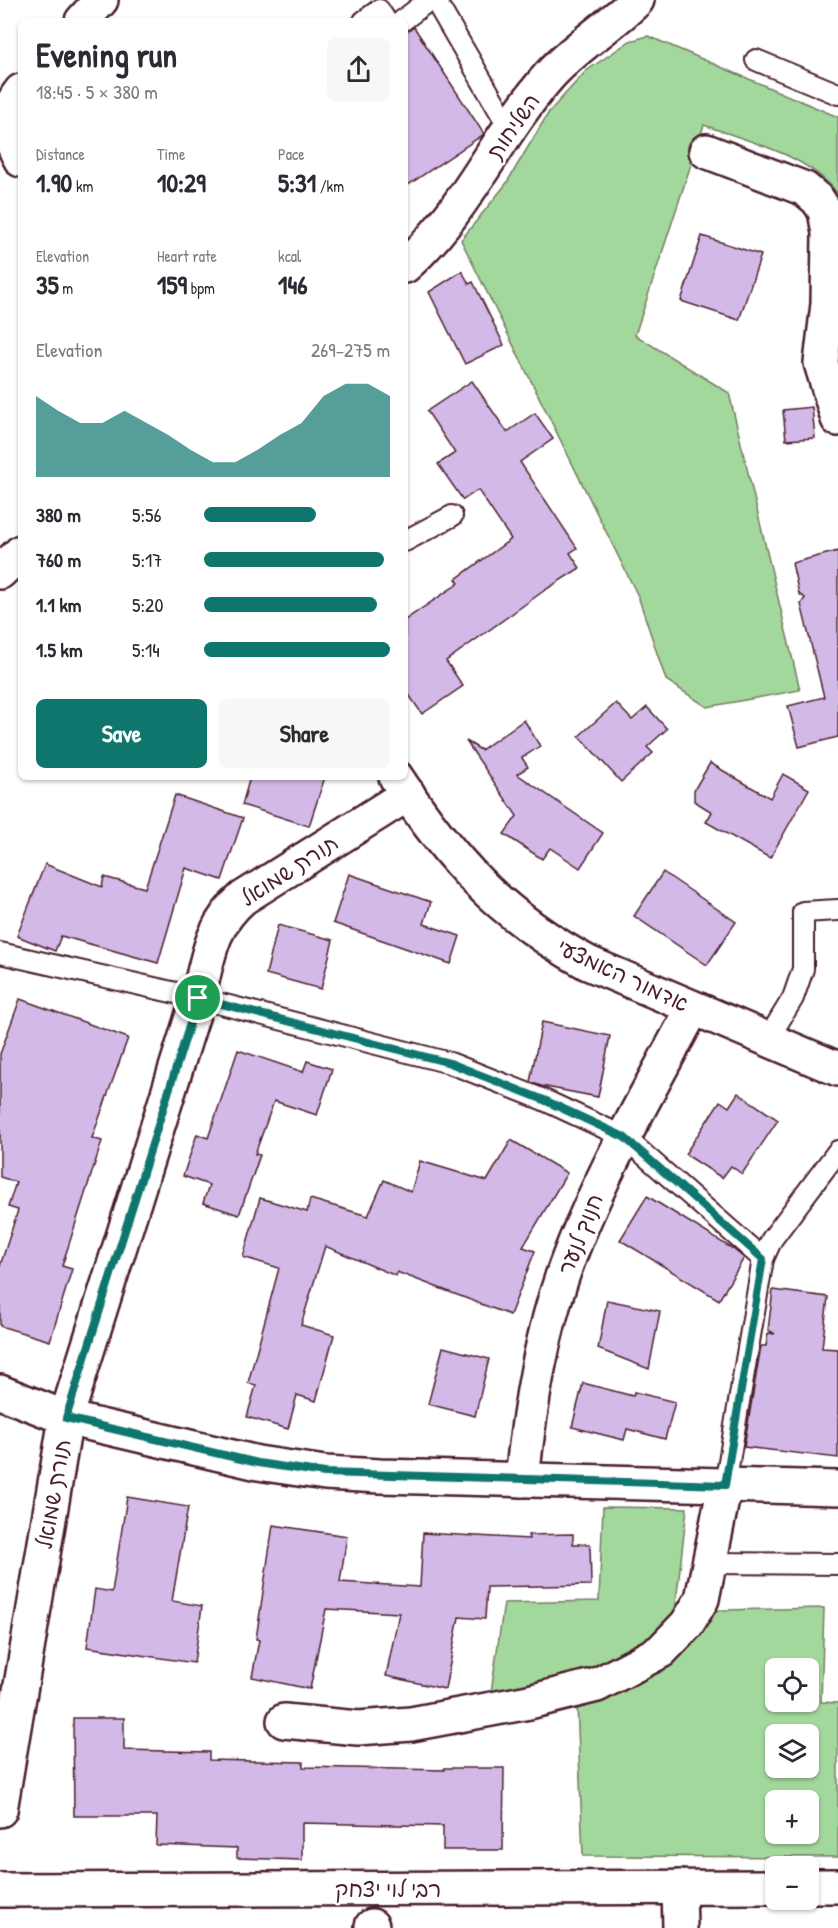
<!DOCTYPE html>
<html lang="en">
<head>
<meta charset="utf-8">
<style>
  body { margin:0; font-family:"Patrick Hand","Playpen Sans Hebrew",sans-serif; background:#f7f7f7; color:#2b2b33; height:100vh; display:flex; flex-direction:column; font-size:22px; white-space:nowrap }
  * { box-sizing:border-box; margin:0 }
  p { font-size:20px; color:#7c7c81 }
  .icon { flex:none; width:33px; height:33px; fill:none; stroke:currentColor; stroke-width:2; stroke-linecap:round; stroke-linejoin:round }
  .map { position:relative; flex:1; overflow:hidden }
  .side { position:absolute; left:18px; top:18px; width:390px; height:762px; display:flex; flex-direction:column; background:#fff; border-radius:9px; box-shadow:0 2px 4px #0004 }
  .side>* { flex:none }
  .controls { position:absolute; left:765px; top:1658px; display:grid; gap:12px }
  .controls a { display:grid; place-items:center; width:54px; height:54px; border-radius:9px; background:#fff; box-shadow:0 2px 4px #0004; font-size:30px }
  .pin { position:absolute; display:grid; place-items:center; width:51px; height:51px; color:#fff; margin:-26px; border:3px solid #fff; border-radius:50%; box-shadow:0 2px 6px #0007 }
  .round { display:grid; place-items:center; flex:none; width:63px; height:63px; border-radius:9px; background:#f7f7f7 }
  .overview { display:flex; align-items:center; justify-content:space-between; height:102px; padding:0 18px }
  h1 { font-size:33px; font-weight:700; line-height:45px }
  .metrics { display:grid; grid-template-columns:repeat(3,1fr); gap:9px; height:102px; padding:6px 18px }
  .metrics div { display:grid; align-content:center }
  .metrics b { font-size:26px; font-weight:700 }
  .metrics small { font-size:16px; font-weight:400 }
  .metrics p { font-size:16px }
  .chart { height:168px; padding:12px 18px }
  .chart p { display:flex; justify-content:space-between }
  .chart svg { width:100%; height:108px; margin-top:6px; fill:#0f766e; opacity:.7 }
  .button { display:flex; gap:12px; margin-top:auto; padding:12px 18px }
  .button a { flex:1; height:69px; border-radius:9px; background:#0f766e; color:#fff; font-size:24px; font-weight:700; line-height:69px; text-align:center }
  .button a+a { background:#f7f7f7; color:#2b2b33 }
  ul { padding:0 18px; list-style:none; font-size:20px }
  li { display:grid; grid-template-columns:96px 72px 1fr; align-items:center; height:45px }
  li i { height:15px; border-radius:8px; background:#0f766e }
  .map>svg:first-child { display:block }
  .green { fill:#a2d89c; stroke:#767c64; stroke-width:1.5; fill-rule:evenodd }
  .building { fill:#d2b9e8; stroke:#4a1f2b; stroke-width:1.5 }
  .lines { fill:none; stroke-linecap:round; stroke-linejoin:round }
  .lane-casing { stroke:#4a1f2b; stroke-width:24 }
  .street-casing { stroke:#4a1f2b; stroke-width:38 }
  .secondary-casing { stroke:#4a1f2b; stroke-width:38 }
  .lane { stroke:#fff; stroke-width:20 }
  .street { stroke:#fff; stroke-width:33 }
  .secondary { stroke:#fff; stroke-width:33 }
  .route-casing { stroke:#fff; stroke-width:12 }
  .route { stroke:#0f766e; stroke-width:8 }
  .labels { text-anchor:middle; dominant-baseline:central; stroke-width:5; stroke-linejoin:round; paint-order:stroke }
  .street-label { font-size:22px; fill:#4a1f2b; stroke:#fff }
</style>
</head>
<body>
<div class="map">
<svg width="838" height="1928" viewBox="0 0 838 1928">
  <rect width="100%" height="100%" fill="#fff"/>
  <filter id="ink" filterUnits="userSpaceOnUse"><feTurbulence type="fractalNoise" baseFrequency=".0167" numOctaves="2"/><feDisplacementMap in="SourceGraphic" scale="12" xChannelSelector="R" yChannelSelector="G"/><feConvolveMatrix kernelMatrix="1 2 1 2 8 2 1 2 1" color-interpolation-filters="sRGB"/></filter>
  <g filter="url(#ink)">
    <!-- green -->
    <g class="green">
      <path d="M 648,36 L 838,117 L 838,194 C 807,154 750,142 704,125 L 635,335 L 729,393 L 800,690 L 707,707 L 666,680 L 638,596 L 461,240 L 506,184 L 549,112 L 586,71 L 630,41 Z"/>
      <path d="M 603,1507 L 687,1508 L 675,1611 L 824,1608 L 821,1702 L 838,1703 L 838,1857 L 583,1856 L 576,1677 L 491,1692 L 504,1603 L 599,1601 ZM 776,1668 L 808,1668 L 808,1701 L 776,1701 ZM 776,1734 L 808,1734 L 808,1767 L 776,1767 ZM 776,1800 L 808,1800 L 808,1833 L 776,1833 Z"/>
    </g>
    <!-- building -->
    <g class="building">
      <polygon points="414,27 484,134 405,187 405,32"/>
      <polygon points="702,236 761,255 739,320 681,301"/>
      <polygon points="462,271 469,284 473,282 504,345 465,364 429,292"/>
      <polygon points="472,381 507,432 535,413 553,439 520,462 577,548 570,553 580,568 545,590 446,661 463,686 422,714 405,689 405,620 459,583 456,579 511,539 478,490 463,500 438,464 455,453 427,411"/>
      <polygon points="812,407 815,438 786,440 783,410"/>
      <polygon points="838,551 838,737 799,747 788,706 824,697 801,604 805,598 799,594 792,563"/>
      <polygon points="616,703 632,720 647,707 667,729 647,747 653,753 621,782 579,736"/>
      <polygon points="524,720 540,746 522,758 528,767 517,774 603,833 580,868 550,848 542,859 504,834 517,816 466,741 481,750"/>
      <polygon points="710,763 770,798 783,774 809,789 770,858 706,822 712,812 694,801 694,790"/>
      <polygon points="250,777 325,777 309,826 242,805"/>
      <polygon points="175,795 243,818 222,880 186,868 158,963 61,936 55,951 17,936 45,864 102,887 104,877 145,888"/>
      <polygon points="663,872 736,922 707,965 634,916"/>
      <polygon points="349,874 431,902 424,924 460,936 451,964 333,923"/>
      <polygon points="278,925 333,940 321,989 266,974"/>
      <polygon points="20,999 128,1038 92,1138 102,1141 62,1266 72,1269 50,1341 0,1326 0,1266 18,1210 8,1207 16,1182 0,1177 0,1054"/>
      <polygon points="542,1022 610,1036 598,1097 541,1086 530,1082"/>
      <polygon points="238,1050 303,1072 307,1061 332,1069 317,1115 274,1101 255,1154 260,1155 239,1215 203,1203 209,1185 183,1176 197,1134 208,1138"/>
      <polygon points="738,1093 778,1120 742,1174 731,1166 722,1178 685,1154 720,1101 729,1107"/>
      <polygon points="511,1140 567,1173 523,1247 535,1251 510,1315 397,1272 396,1276 325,1246 301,1325 334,1335 316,1401 297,1395 288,1429 247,1417 256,1385 248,1383 279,1268 243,1257 260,1198 307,1212 310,1199 368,1216 384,1180 411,1192 420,1161 487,1181"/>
      <polygon points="647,1196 733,1249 744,1258 719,1300 620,1240"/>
      <polygon points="773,1290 828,1297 822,1348 838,1349 838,1458 744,1447 761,1346 766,1346 768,1333 775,1334 768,1330"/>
      <polygon points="607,1300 660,1311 649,1369 598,1349"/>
      <polygon points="443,1347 489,1359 475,1416 428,1404"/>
      <polygon points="583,1383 633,1396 634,1392 675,1402 665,1439 627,1429 624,1440 572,1427"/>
      <polygon points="127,1497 188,1507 172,1601 202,1606 194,1663 87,1647 95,1589 112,1592"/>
      <polygon points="273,1525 347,1536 340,1582 420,1587 423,1533 529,1539 528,1535 573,1534 573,1544 590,1544 591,1585 487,1587 485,1619 459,1617 445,1689 386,1676 399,1613 326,1609 310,1689 252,1677 259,1640 256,1639"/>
      <polygon points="73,1718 124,1718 124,1750 209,1752 209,1760 303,1762 303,1767 444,1770 444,1768 504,1768 503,1850 443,1850 443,1826 302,1823 302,1860 237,1858 237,1848 156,1845 157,1816 74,1816"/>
    </g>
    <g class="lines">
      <!-- lane casing -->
      <g class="lane-casing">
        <g id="lane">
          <polyline points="435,0 510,129"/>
          <polyline points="364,21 379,10 386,21"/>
          <polyline points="402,21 429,0"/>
          <polyline points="756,60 838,94"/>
          <polyline points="405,541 452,516"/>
          <polyline points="0,953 198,998 450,1063 544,1100 624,1137 763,1259"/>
          <polyline points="768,1039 793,998 803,969 803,912 838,910"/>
          <polyline points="725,1485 763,1259 772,1239 838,1151"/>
          <polyline points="709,1563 838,1564"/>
        </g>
      </g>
      <!-- street casing -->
      <g class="street-casing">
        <g id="street">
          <polyline points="706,151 805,189 818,200 825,211 829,233 828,304 821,363 838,419"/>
          <path d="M 405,266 C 465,213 496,137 548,77 C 572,49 609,27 637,0"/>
          <polyline points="0,572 21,552"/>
          <polyline points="0,1392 66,1418 258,1463 325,1473 380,1476 838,1488"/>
          <path d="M 522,1480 C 529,1410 540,1340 563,1274 C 596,1181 647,1095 693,1008"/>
          <polyline points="284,1721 358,1728 411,1724 529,1702 597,1685 661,1651 687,1624 702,1599 725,1485"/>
          <path d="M 0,1810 L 66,1418 L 198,998 C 208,959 210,926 243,898 L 408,794"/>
          <polyline points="679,1887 680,1928"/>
          <polyline points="372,1926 372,1928"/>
        </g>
      </g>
      <!-- secondary casing -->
      <g class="secondary-casing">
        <g id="secondary">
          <polyline points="82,21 101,0"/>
          <path d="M 21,91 C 2,114 7,135 21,160"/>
          <path d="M 396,777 C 451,861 499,914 588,963 L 838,1069"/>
          <polyline points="808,1886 838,1886"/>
          <polyline points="0,1890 776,1887"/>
        </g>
      </g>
      <!-- lane -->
      <use href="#lane" class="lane"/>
      <!-- street -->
      <use href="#street" class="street"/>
      <!-- secondary -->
      <use href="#secondary" class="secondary"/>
    </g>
  </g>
  <g class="lines" filter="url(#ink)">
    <!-- route casing -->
    <g class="route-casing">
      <polygon id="route" points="198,998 450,1063 544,1100 624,1137 763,1259 725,1485 325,1473 258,1463 66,1418"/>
    </g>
    <!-- route -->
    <use href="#route" class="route"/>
  </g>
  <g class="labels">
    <!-- street labels -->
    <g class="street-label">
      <text transform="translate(513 126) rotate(-55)">השליחות</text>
      <text transform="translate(289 870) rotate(-33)">תורת שמואל</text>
      <text transform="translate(623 975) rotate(25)">אדמור האמצעי</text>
      <text transform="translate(580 1234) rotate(-68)">חנוך לנער</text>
      <text transform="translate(53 1494) rotate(-80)">תורת שמואל</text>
      <text x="388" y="1889">רבי לוי יצחק</text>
    </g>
  </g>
</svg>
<div class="controls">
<a><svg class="icon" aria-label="locate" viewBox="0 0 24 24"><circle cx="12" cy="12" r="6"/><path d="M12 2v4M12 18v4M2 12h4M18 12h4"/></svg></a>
<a><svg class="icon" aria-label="layers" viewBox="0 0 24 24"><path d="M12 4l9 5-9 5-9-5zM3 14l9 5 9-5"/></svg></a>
<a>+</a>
<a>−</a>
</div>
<div class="pin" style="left:198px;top:998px;background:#1e9e55"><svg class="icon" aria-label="arrive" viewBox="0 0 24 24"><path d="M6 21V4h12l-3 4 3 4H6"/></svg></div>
<section class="side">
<div class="overview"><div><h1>Evening run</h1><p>18:45 · 5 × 380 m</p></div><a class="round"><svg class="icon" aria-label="share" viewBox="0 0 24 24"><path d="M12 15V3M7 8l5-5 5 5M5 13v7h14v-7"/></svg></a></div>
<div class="metrics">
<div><p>Distance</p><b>1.90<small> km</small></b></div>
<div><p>Time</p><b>10:29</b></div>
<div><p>Pace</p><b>5:31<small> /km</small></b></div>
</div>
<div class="metrics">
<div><p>Elevation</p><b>35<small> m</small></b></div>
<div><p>Heart rate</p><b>159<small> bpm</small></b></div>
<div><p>kcal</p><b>146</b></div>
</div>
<div class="chart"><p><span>Elevation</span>269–275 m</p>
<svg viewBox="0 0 160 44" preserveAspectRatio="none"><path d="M0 44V11L10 17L20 22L30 22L40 17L50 22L60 27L70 33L80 38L90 38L100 33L110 27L120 22L130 11L140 6L150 6L160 11V44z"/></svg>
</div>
<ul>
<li><b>380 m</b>5:56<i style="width:60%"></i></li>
<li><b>760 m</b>5:17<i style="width:97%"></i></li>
<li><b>1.1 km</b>5:20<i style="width:93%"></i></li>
<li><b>1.5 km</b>5:14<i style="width:100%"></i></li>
</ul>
<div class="button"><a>Save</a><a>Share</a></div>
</section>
</div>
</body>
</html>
